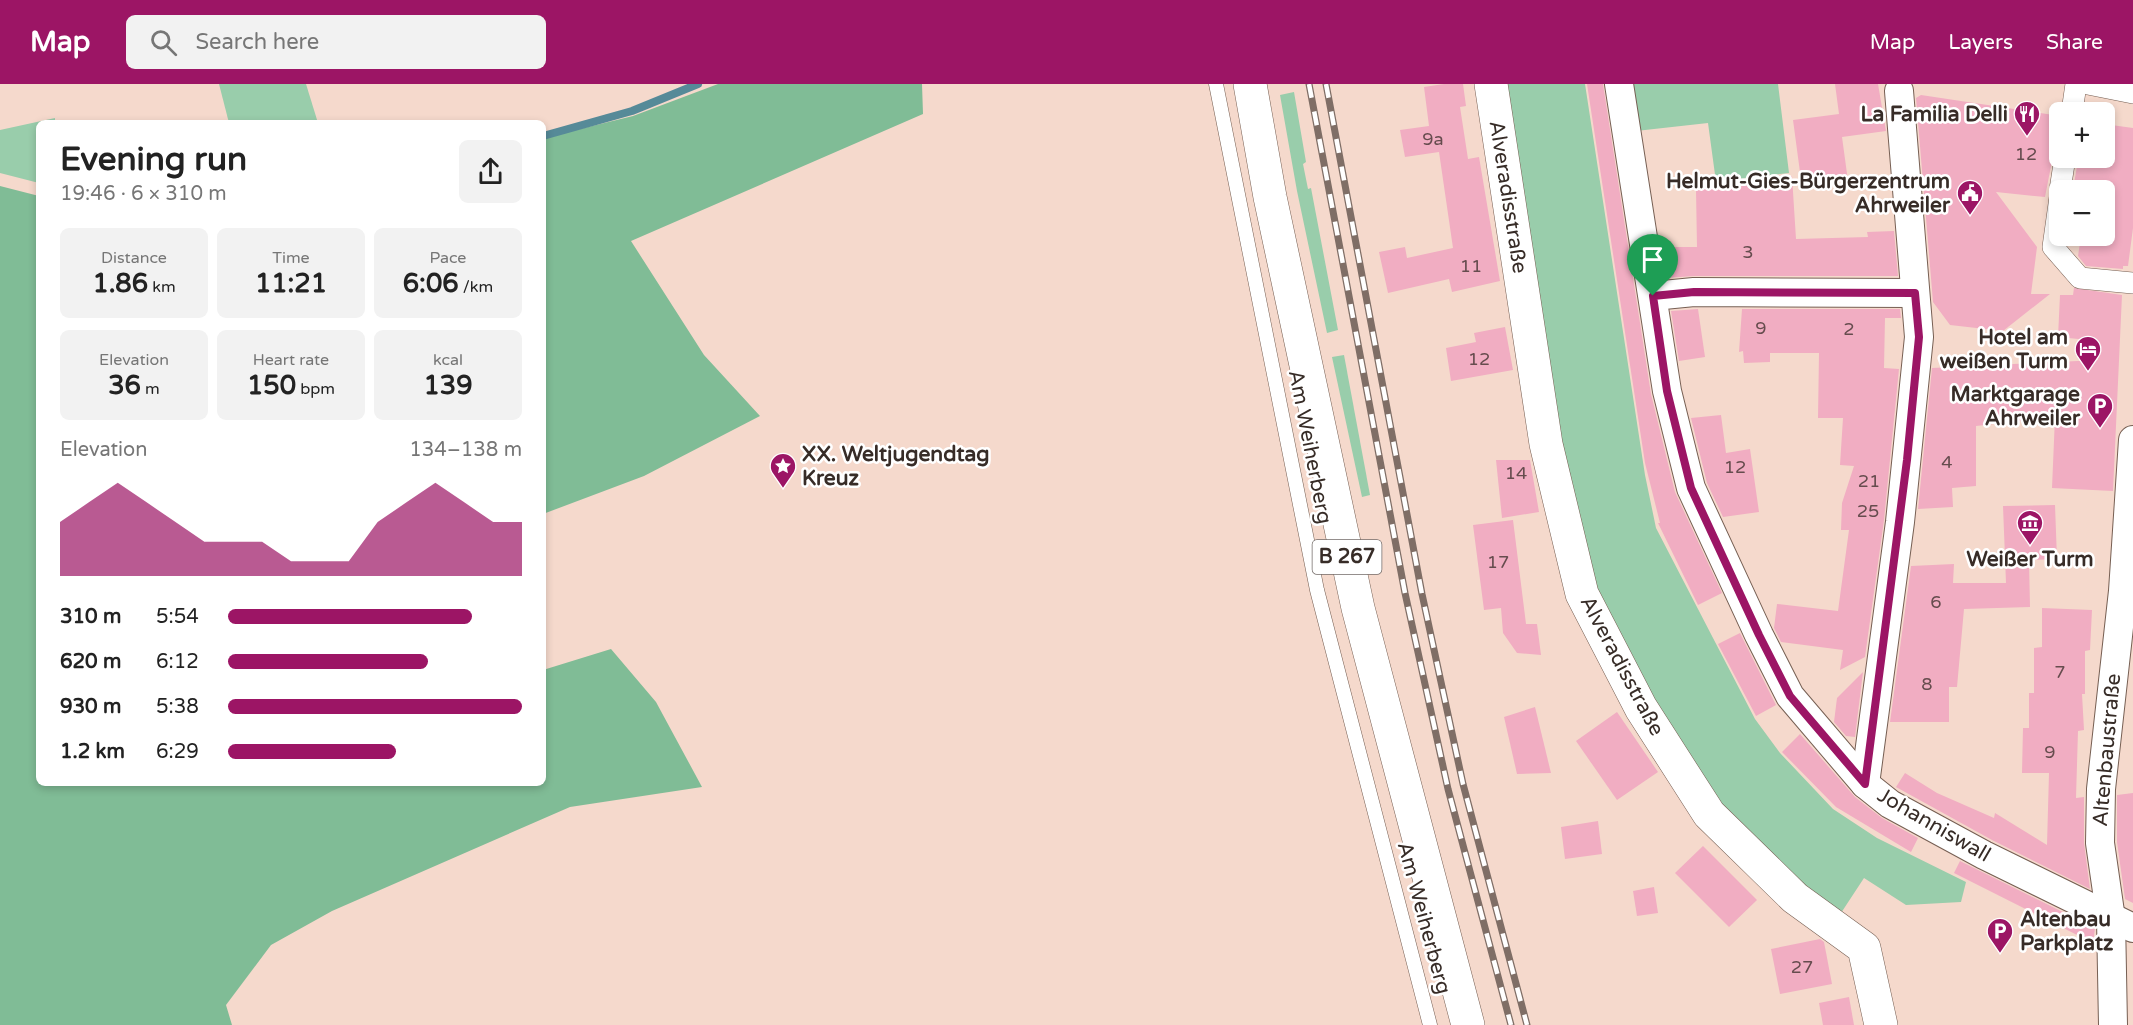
<!DOCTYPE html>
<html lang="en">
<head>
<meta charset="utf-8">
<style>
  body { margin:0; font-family:"Varela Round",sans-serif; background:#f2f2f2; color:#222; height:100vh; display:flex; flex-direction:column; font-size:22px; white-space:nowrap }
  * { box-sizing:border-box; margin:0 }
  p { font-size:20px; color:#767676 }
  .icon { flex:none; width:33px; height:33px; fill:none; stroke:currentColor; stroke-width:2; stroke-linecap:round; stroke-linejoin:round }
  .map { position:relative; flex:1; overflow:hidden }
  .panel { position:absolute; left:36px; top:36px; width:510px; height:666px; display:flex; flex-direction:column; background:#fff; border-radius:9px; box-shadow:0 3px 9px #0003 }
  .panel>* { flex:none }
  .controls { position:absolute; left:2049px; top:18px; display:grid; gap:12px }
  .controls a { display:grid; place-items:center; width:66px; height:66px; border-radius:9px; background:#fff; box-shadow:0 3px 9px #0003; font-size:30px }
  .pin { position:absolute; display:grid; place-items:center; width:51px; height:51px; color:#fff; margin:-62px -26px; border-radius:50% 50% 50% 0; rotate:-45deg; box-shadow:0 0 6px #0007 }
  .pin .icon { rotate:45deg }
  .round { display:grid; place-items:center; flex:none; width:63px; height:63px; border-radius:9px; background:#f2f2f2 }
  .overview { display:flex; align-items:center; justify-content:space-between; height:102px; padding:0 24px }
  h1 { font-size:33px; font-weight:700; line-height:45px }
  .stats { display:grid; grid-template-columns:repeat(3,1fr); gap:9px; height:102px; padding:6px 24px }
  .stats div { display:grid; align-content:center; border-radius:9px; background:#f2f2f2; text-align:center }
  .stats b { font-size:26px; font-weight:700 }
  .stats small { font-size:16px; font-weight:400 }
  .stats p { font-size:16px }
  .chart { height:168px; padding:12px 24px }
  .chart p { display:flex; justify-content:space-between }
  .chart svg { width:100%; height:108px; margin-top:6px; fill:#9c1565; opacity:.7 }
  ul { padding:0 24px; list-style:none; font-size:20px }
  li { display:grid; grid-template-columns:96px 72px 1fr; align-items:center; height:45px }
  li i { height:15px; border-radius:8px; background:#9c1565 }
  header { display:flex; align-items:center; gap:36px; box-sizing:border-box; height:84px; padding:0 30px; background:#9c1565; color:#fff }
  header strong { font-size:28px }
  nav { display:flex; gap:33px; margin-inline-start:auto; font-size:21px }
  .search { width:420px; height:54px; background:#f2f2f2; display:flex; align-items:center; gap:15px; box-sizing:border-box; padding:0 21px; border-radius:9px; color:#767676; font-size:22px }
  .map>svg:first-child { display:block }
  .green { fill:#99cdab }
  .forest { fill:#80bc96 }
  .lines { fill:none; stroke-linecap:round; stroke-linejoin:round }
  .stream { stroke:#568a98; stroke-width:8 }
  .building { fill:#f1adc2 }
  .service-casing { stroke:#765f53; stroke-width:15 }
  .pedestrian-casing { stroke:#765f53; stroke-width:22 }
  .minor-casing { stroke:#765f53; stroke-width:30 }
  .tertiary-casing { stroke:#765f53; stroke-width:34 }
  .primary-casing { stroke:#765f53; stroke-width:34 }
  .service { stroke:#fff; stroke-width:14 }
  .pedestrian { stroke:#fff; stroke-width:21 }
  .minor { stroke:#fff; stroke-width:28 }
  .tertiary { stroke:#fff; stroke-width:33 }
  .primary { stroke:#fff; stroke-width:33 }
  .rail-casing { stroke:#7f6e66; stroke-width:7 }
  .rail { stroke:#fff; stroke-width:4.5; stroke-dasharray:14; stroke-linecap:butt }
  .route-casing { stroke:#fff; stroke-width:12 }
  .route { stroke:#9c1565; stroke-width:8 }
  .labels { text-anchor:middle; dominant-baseline:central; stroke-width:5; stroke-linejoin:round; paint-order:stroke }
  .number-label { font-size:18px; fill:#664c4e }
  .shield { fill:#fff; stroke:#736b68; stroke-width:1.5 }
  .shield-label { font-size:20px; font-weight:bold; fill:#372c27 }
  .poi-label { font-size:21px; font-weight:bold; fill:#372c27; stroke:#fff; text-anchor:end }
  .street-label { font-size:21px; fill:#372c27; stroke:#fff }
</style>
</head>
<body>
<header>
<strong>Map</strong>
<div class="search"><svg class="icon" aria-label="search" viewBox="0 0 24 24"><circle cx="10" cy="10" r="6"/><path d="M15 15l6 6"/></svg>Search here</div>
<nav><a>Map</a><a>Layers</a><a>Share</a></nav>
</header>
<div class="map">
<svg width="2133" height="941" viewBox="0 0 2133 941">
  <rect width="100%" height="100%" fill="#f5d9cc"/>
  <!-- green -->
  <g class="green">
    <polygon points="219,0 306,0 318,39 229,39"/>
    <polygon points="1498,0 1585,0 1645,391 1656,444 1755,635 1780,669 1833,725 1877,754 1966,798 1961,818 1906,821 1864,794 1841,829 1804,803 1719,726 1649,617 1592,506 1559,354"/>
    <polygon points="1628,0 1778,0 1789,89 1716,98 1708,39 1636,47"/>
    <polygon points="1294,8 1306,78 1303,80 1308,105 1311,104 1338,246 1327,249 1297,107 1280,11"/>
    <polygon points="55,34 55,39 39,39 39,99 0,89 0,46"/>
    <polygon points="1344,271 1370,411 1362,413 1332,273"/>
  </g>
  <!-- forest -->
  <g class="forest">
    <polygon points="718,0 922,0 923,30 631,157 704,271 760,332 644,392 543,430 543,54 633,32"/>
    <polygon points="0,102 39,112 39,699 543,699 543,586 611,565 656,618 702,703 570,723 332,827 271,861 226,921 232,941 0,941"/>
  </g>
  <g class="lines">
    <!-- stream -->
    <polyline class="stream" points="543,52 632,27 698,0"/>
  </g>
  <!-- building -->
  <g class="building">
    <polygon points="1444,0 1463,0 1466,22 1460,23 1468,75 1479,73 1500,197 1452,208 1449,195 1388,209 1379,168 1405,163 1407,174 1453,164 1439,68 1405,73 1400,46 1429,42 1424,3"/>
    <polygon points="1587,0 1603,0 1651,310 1675,408 1722,509 1698,521 1658,439 1660,439 1645,379"/>
    <polygon points="1835,0 1878,0 1886,47 1842,53 1848,97 1802,103 1793,36 1839,30"/>
    <polygon points="1921,11 2060,32 2060,68 2052,77 2045,113 1996,108 2037,163 2031,210 2050,210 2003,247 1950,241 1933,218 1916,14"/>
    <polygon points="2104,40 2133,44 2133,144 2128,182 2123,182 2123,185 2086,182 2078,172 2081,152 2104,152 2104,106 2073,106 2077,82 2075,74 2104,74"/>
    <polygon points="1792,92 1796,155 1868,153 1867,148 1894,147 1898,192 1694,192 1666,194 1661,163 1697,163 1696,106"/>
    <polygon points="2074,204 2122,211 2113,407 2052,404 2055,333 1976,342 1976,402 1952,404 1953,423 1918,425 1932,284 2098,276 2099,257 2058,253 2060,211 2073,211"/>
    <polygon points="1698,225 1705,273 1679,277 1671,227"/>
    <polygon points="1742,225 1900,225 1901,234 1885,234 1884,284 1899,285 1884,436 1865,573 1840,586 1843,566 1781,558 1774,544 1777,520 1838,527 1849,446 1841,446 1842,419 1854,382 1840,381 1843,334 1818,334 1819,269 1770,269 1770,278 1744,279 1743,267 1739,268"/>
    <polygon points="1505,243 1513,286 1451,297 1446,264 1476,258 1474,249"/>
    <polygon points="1721,331 1726,369 1750,365 1759,428 1723,433 1707,399 1691,334"/>
    <polygon points="1496,376 1530,376 1539,428 1502,434"/>
    <polygon points="2055,421 2057,475 2029,476 2030,523 1964,525 1957,603 1949,603 1949,638 1890,638 1911,482 1954,480 1953,499 2006,499 2003,422"/>
    <polygon points="1513,436 1526,540 1537,540 1541,571 1517,569 1503,549 1501,524 1484,526 1473,441"/>
    <polygon points="2042,524 2092,526 2090,566 2085,567 2085,610 2082,610 2084,646 2078,647 2076,714 2084,713 2084,759 2090,805 1992,756 1896,703 1905,689 1937,709 1994,734 1995,729 2047,761 2049,689 2022,689 2023,644 2029,644 2029,609 2034,609 2034,564 2042,563"/>
    <polygon points="1740,549 1776,621 1756,632 1718,560"/>
    <polygon points="1863,588 1855,653 1846,652 1834,638 1837,614"/>
    <polygon points="1535,623 1551,689 1517,690 1504,633"/>
    <polygon points="1617,628 1658,688 1617,716 1576,657"/>
    <polygon points="1800,650 1855,713 1882,734 1918,754 1911,768 1836,723 1782,668"/>
    <polygon points="2133,709 2133,819 2125,815 2117,758 2117,711"/>
    <polygon points="1598,737 1602,770 1565,775 1561,743"/>
    <polygon points="1703,762 1757,816 1729,843 1675,789"/>
    <polygon points="1960,777 2095,844 2093,859 1954,789"/>
    <polygon points="1654,803 1658,829 1637,832 1633,807"/>
    <polygon points="1820,855 1824,858 1832,900 1780,910 1771,865"/>
    <polygon points="1849,913 1854,941 1823,941 1819,919"/>
  </g>
  <g class="lines">
    <!-- service casing -->
    <g class="service-casing">
      <polyline id="service" points="1216,0 1317,506 1430,941"/>
    </g>
    <!-- pedestrian casing -->
    <g class="pedestrian-casing">
      <g id="pedestrian">
        <polyline points="2088,0 2133,9"/>
        <polyline points="2072,28 2076,0"/>
        <polyline points="2060,106 2064,80"/>
        <polyline points="2060,113 2053,163 2080,194 2133,199"/>
      </g>
    </g>
    <!-- minor casing -->
    <g class="minor-casing">
      <g id="minor">
        <polyline points="1619,0 1667,307 1691,404 1759,551 1790,612 1865,700 1890,720 1984,771 2133,844"/>
        <polyline points="1653,212 1694,208 1915,209"/>
        <polyline points="1865,700 1900,438 1919,253 1899,7"/>
        <polyline points="2113,941 2111,835 2100,759 2101,705 2123,507 2133,356"/>
      </g>
    </g>
    <!-- tertiary casing -->
    <g class="tertiary-casing">
      <polyline id="tertiary" points="1491,0 1546,360 1582,510 1641,624 1709,730 1795,814 1864,864 1881,941"/>
    </g>
    <!-- primary casing -->
    <g class="primary-casing">
      <polyline id="primary" points="1250,0 1270,113 1358,524 1468,941"/>
    </g>
    <!-- service -->
    <use href="#service" class="service"/>
    <!-- pedestrian -->
    <use href="#pedestrian" class="pedestrian"/>
    <!-- minor -->
    <use href="#minor" class="minor"/>
    <!-- tertiary -->
    <use href="#tertiary" class="tertiary"/>
    <!-- primary -->
    <use href="#primary" class="primary"/>
    <!-- rail casing -->
    <g class="rail-casing">
      <g id="rail">
        <polyline points="1309,0 1405,509 1448,705 1511,941"/>
        <polyline points="1326,0 1422,510 1463,700 1527,941"/>
      </g>
    </g>
    <!-- rail -->
    <use href="#rail" class="rail"/>
  </g>
  <g class="lines">
    <!-- route casing -->
    <g class="route-casing">
      <polygon id="route" points="1694,208 1915,209 1919,253 1907,376 1865,700 1790,612 1759,551 1691,404 1667,307 1653,212"/>
    </g>
    <!-- route -->
    <use href="#route" class="route"/>
  </g>
  <!-- icons -->
  <defs>
    <g id="restaurant-pin" transform="scale(1.35)"><path d="M0 17L-7.5 6A9.5 9.5 0 1 1 7.5 6Z" fill="#9c1565" stroke="#fff"/><path d="M-5-6h1v4h1v-4h1v4h1v-4h1v5L-1.5 .5V6h-2V.5L-5-1ZM5-6V6H3V1.5H1.5Q1.5-4 5-6Z" fill="#fff"/></g>
    <g id="civic-pin" transform="scale(1.35)"><path d="M0 17L-7.5 6A9.5 9.5 0 1 1 7.5 6Z" fill="#9c1565" stroke="#fff"/><path d="M-.6-6.5H3V-4.5H.6V-3L4-1V1h2V6H-6V1h2V-1L-.6-3ZM-1.2 2.5V6h2.4V2.5Z" fill="#fff"/></g>
    <g id="hotel-pin" transform="scale(1.35)"><path d="M0 17L-7.5 6A9.5 9.5 0 1 1 7.5 6Z" fill="#9c1565" stroke="#fff"/><path d="M-6-4.5h1.5V1H6V5H4.5V3h-9V5H-6ZM-4 0a1.8 1.8 0 1 1 3.6 0ZM.5 0V-2.5h3Q6-2.5 6 0Z" fill="#fff"/></g>
    <g id="parking-pin" transform="scale(1.35)"><path d="M0 17L-7.5 6A9.5 9.5 0 1 1 7.5 6Z" fill="#9c1565" stroke="#fff"/><path d="M-3.5-5.5H1a3.5 3.5 0 0 1 0 7H-1V5.5H-3.5ZM-1-3.4V-.6H.8a1.4 1.4 0 0 0 0-2.8Z" fill="#fff"/></g>
    <g id="sight-pin" transform="scale(1.35)"><path d="M0 17L-7.5 6A9.5 9.5 0 1 1 7.5 6Z" fill="#9c1565" stroke="#fff"/><path d="M0-6L1.8-2.2L6-1.7L2.9 1.2L3.7 5.4L0 3.3L-3.7 5.4L-2.9 1.2L-6-1.7L-1.8-2.2Z" fill="#fff"/></g>
    <g id="museum-pin" transform="scale(1.35)"><path d="M0 17L-7.5 6A9.5 9.5 0 1 1 7.5 6Z" fill="#9c1565" stroke="#fff"/><path d="M0-6L6-3V-2H-6V-3ZM-5-1h2V3h-2ZM-1-1h2V3h-2ZM3-1h2V3H3ZM-6 4H6V6H-6Z" fill="#fff"/></g>
  </defs>
  <g fill-rule="evenodd">
    <use href="#restaurant-pin" x="2027" y="30"/>
    <use href="#civic-pin" x="1970" y="109"/>
    <use href="#hotel-pin" x="2088" y="265"/>
    <use href="#parking-pin" x="2100" y="322"/>
    <use href="#sight-pin" x="783" y="382"/>
    <use href="#museum-pin" x="2030" y="439"/>
    <use href="#parking-pin" x="2000" y="847"/>
  </g>
  <g class="labels">
    <!-- number labels -->
    <g class="number-label">
      <text x="1433" y="55">9a</text>
      <text x="2026" y="70">12</text>
      <text x="1748" y="168">3</text>
      <text x="1471" y="182">11</text>
      <text x="1761" y="244">9</text>
      <text x="1849" y="245">2</text>
      <text x="1479" y="275">12</text>
      <text x="1947" y="378">4</text>
      <text x="1735" y="383">12</text>
      <text x="1516" y="389">14</text>
      <text x="1869" y="397">21</text>
      <text x="1868" y="427">25</text>
      <text x="1498" y="478">17</text>
      <text x="1936" y="518">6</text>
      <text x="2060" y="588">7</text>
      <text x="1927" y="600">8</text>
      <text x="2050" y="668">9</text>
      <text x="1802" y="883">27</text>
    </g>
    <!-- shield labels -->
    <rect class="shield" x="1312.5" y="456" width="69" height="34" rx="4.5"/>
    <g class="shield-label">
      <text x="1347" y="473">B 267</text>
    </g>
    <!-- poi labels -->
    <g class="poi-label">
      <text x="2008" y="30">La Familia Delli</text>
      <text x="1950" y="97">Helmut-Gies-Bürgerzentrum<tspan x="1950" dy="24">Ahrweiler</tspan></text>
      <text x="2068" y="253">Hotel am<tspan x="2068" dy="24">weißen Turm</tspan></text>
      <text x="2080" y="310">Marktgarage<tspan x="2080" dy="24">Ahrweiler</tspan></text>
      <text x="802" y="370" text-anchor="start">XX. Weltjugendtag<tspan x="802" dy="24">Kreuz</tspan></text>
      <text x="2030" y="475" text-anchor="middle">Weißer Turm</text>
      <text x="2020" y="835" text-anchor="start">Altenbau<tspan x="2020" dy="24">Parkplatz</tspan></text>
    </g>
    <!-- street labels -->
    <g class="street-label">
      <text transform="translate(1508 113) rotate(81)">Alveradisstraße</text>
      <text transform="translate(1310 363) rotate(79)">Am Weiherberg</text>
      <text transform="translate(1622 582) rotate(62)">Alveradisstraße</text>
      <text transform="translate(2107 666) rotate(-85)">Altenbaustraße</text>
      <text transform="translate(1934 741) rotate(30)">Johanniswall</text>
      <text transform="translate(1424 834) rotate(75)">Am Weiherberg</text>
    </g>
  </g>
</svg>
<div class="controls">
<a>+</a>
<a>−</a>
</div>
<div class="pin" style="left:1653px;top:212px;background:#1e9e55"><svg class="icon" aria-label="arrive" viewBox="0 0 24 24"><path d="M6 21V4h12l-3 4 3 4H6"/></svg></div>
<section class="panel">
<div class="overview"><div><h1>Evening run</h1><p>19:46 · 6 × 310 m</p></div><a class="round"><svg class="icon" aria-label="share" viewBox="0 0 24 24"><path d="M12 15V3M7 8l5-5 5 5M5 13v7h14v-7"/></svg></a></div>
<div class="stats">
<div><p>Distance</p><b>1.86<small> km</small></b></div>
<div><p>Time</p><b>11:21</b></div>
<div><p>Pace</p><b>6:06<small> /km</small></b></div>
</div>
<div class="stats">
<div><p>Elevation</p><b>36<small> m</small></b></div>
<div><p>Heart rate</p><b>150<small> bpm</small></b></div>
<div><p>kcal</p><b>139</b></div>
</div>
<div class="chart"><p><span>Elevation</span>134–138 m</p>
<svg viewBox="0 0 160 44" preserveAspectRatio="none"><path d="M0 44V22L10 14L20 6L30 14L40 22L50 30L60 30L70 30L80 38L90 38L100 38L110 22L120 14L130 6L140 14L150 22L160 22V44z"/></svg>
</div>
<ul>
<li><b>310 m</b>5:54<i style="width:83%"></i></li>
<li><b>620 m</b>6:12<i style="width:68%"></i></li>
<li><b>930 m</b>5:38<i style="width:100%"></i></li>
<li><b>1.2 km</b>6:29<i style="width:57%"></i></li>
</ul>
</section>
</div>
</body>
</html>
